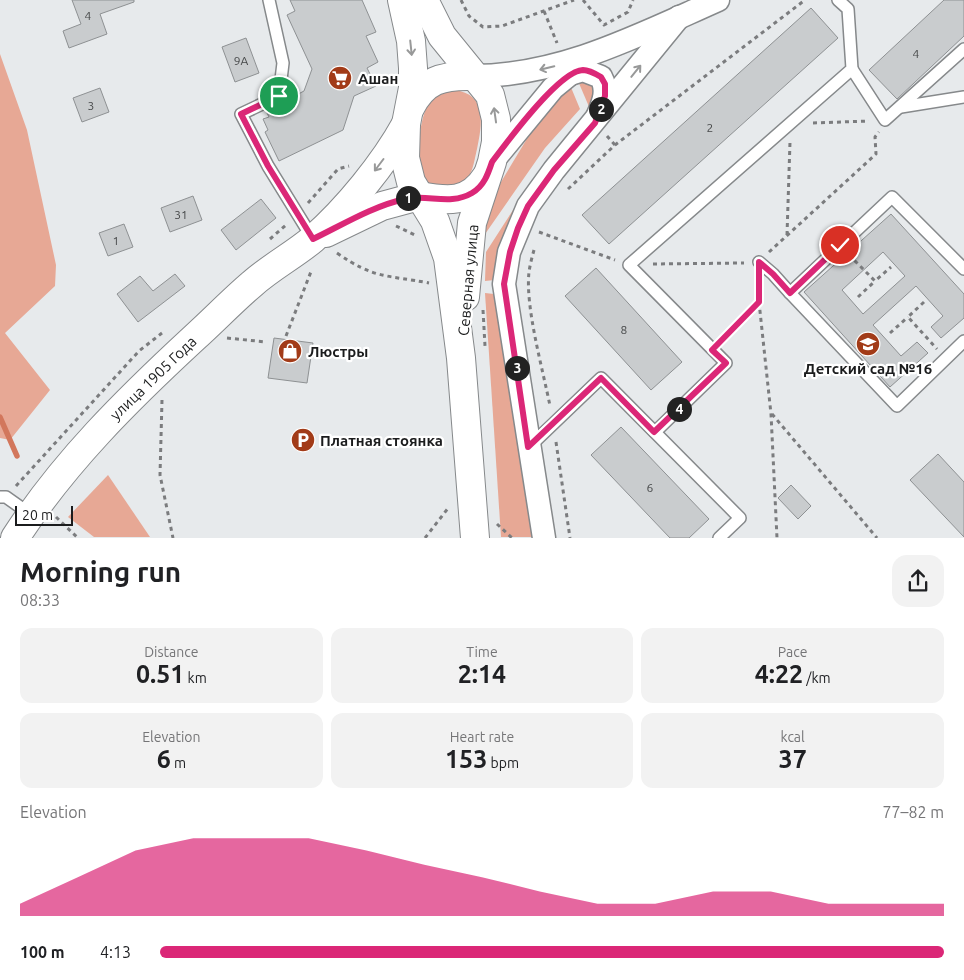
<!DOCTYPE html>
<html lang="en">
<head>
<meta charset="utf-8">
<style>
  body { margin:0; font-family:Ubuntu,sans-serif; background:#f2f2f2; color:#202124; height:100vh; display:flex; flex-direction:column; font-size:19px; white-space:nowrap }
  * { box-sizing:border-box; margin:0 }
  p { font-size:16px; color:#757577 }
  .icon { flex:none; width:28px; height:28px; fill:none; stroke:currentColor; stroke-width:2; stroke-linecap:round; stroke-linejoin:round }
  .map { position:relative; height:538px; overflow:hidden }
  .sheet { display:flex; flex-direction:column; background:#fff; flex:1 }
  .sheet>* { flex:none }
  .scale { position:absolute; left:15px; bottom:12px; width:58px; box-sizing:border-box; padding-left:5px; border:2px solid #1b1c1d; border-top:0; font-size:14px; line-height:18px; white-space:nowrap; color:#1b1c1d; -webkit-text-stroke:4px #fff; paint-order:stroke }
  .pin { position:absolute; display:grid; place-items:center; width:42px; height:42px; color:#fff; margin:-21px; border:2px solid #fff; border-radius:50%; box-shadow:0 1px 5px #0007 }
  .km { position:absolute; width:25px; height:25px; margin:-12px; border-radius:50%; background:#222; color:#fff; font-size:14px; line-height:25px; text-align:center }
  .round { display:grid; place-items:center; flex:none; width:52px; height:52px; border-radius:15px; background:#f2f2f2 }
  .summary { display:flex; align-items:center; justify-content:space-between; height:85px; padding:0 20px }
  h1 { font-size:28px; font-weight:700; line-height:38px }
  .stats { display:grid; grid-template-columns:repeat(3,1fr); gap:8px; height:85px; padding:5px 20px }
  .stats div { display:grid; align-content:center; border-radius:12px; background:#f2f2f2; text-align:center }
  .stats b { font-size:25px; font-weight:700 }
  .stats small { font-size:14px; font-weight:400 }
  .stats p { font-size:14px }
  .chart { height:140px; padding:10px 20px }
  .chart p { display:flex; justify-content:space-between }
  .chart svg { width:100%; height:90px; margin-top:5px; fill:#db2777; opacity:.7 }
  ul { padding:0 20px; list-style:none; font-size:16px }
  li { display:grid; grid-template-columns:80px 60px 1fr; align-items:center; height:38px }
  li i { height:12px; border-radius:6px; background:#db2777 }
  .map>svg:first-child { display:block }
  .green { fill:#e7a895 }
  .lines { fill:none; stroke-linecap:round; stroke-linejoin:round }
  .stream { stroke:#d2775c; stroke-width:5.5 }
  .building { fill:#c9ccce; stroke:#8e9193; fill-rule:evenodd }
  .service-casing { stroke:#86898b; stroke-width:14 }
  .minor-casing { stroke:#86898b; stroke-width:25 }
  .tertiary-casing { stroke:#86898b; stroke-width:30 }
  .secondary-casing { stroke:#86898b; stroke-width:30 }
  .path { stroke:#7b7c7e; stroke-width:3; stroke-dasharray:4 4; stroke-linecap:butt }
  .service { stroke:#fff; stroke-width:11 }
  .minor { stroke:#fff; stroke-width:22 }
  .tertiary { stroke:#fff; stroke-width:28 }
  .secondary { stroke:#fff; stroke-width:28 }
  .oneway { stroke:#989999 }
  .route-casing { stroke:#fff; stroke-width:10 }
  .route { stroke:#db2777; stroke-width:6 }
  .labels { text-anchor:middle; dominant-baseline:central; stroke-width:4.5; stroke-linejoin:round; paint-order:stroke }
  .number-label { font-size:12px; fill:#464849 }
  .poi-label { font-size:15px; font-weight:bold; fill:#1b1c1d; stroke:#fff; text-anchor:start }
  .street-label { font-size:15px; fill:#1b1c1d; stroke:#fff }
</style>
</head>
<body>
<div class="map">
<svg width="964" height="538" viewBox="0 0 964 538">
  <rect width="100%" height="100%" fill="#e7eaec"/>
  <!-- green -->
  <g class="green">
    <polygon points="0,54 27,130 56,265 55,286 5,333 50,390 10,440 0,438"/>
    <polygon points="578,81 588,81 595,89 590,109"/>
    <polygon points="570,85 580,109 545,148 483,237 482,217 492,197 534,127"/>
    <path d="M 454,90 C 488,94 482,125 477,149 C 474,161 473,177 461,184 C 455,188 442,187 434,187 C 430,185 425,182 423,177 C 415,162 419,115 430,102 C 436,94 444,91 454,90 Z"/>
    <polygon points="515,207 499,248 495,280 485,281 486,252"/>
    <polygon points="485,293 494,294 535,537 501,537"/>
    <polygon points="108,475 150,537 94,537 68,517"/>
  </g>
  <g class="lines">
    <!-- stream -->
    <polyline class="stream" points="0,417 17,456"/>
  </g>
  <!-- building -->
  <g class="building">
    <polygon points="72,0 134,0 134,2 100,14 107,34 69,48 63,31 81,24"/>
    <polygon points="290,0 362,0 376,32 366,36 378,62 367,68 376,86 354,96 343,130 279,161 265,132 268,130 263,119 269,117 266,111 304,91 312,69 287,15 295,11"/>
    <polygon points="944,0 964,0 964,36 897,99 869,70"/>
    <polygon points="811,8 838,38 609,244 582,215"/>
    <polygon points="246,38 259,73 235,82 222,47"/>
    <polygon points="100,88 109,112 82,122 73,98"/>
    <polygon points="193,196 202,220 170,232 161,208"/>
    <polygon points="261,199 276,218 236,250 221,230"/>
    <path d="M 891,214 L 964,294 L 964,318 L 941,338 L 931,327 L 943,316 L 916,286 L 873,325 L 901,356 L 917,342 L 928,353 L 890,387 L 804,292 ZM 883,252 L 905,276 L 863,314 L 842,290 Z"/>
    <polygon points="124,224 133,247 108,256 99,233"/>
    <polygon points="596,268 682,362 651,390 565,296"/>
    <polygon points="175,274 185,286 138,322 117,294 140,276 153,291"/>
    <polygon points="274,338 313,343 307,383 268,378"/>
    <polygon points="621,427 709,519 689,538 670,538 591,455"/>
    <polygon points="938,454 964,482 964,537 910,480"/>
    <polygon points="791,485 811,506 798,519 778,498"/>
  </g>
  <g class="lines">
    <!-- service casing -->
    <g class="service-casing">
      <g id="service">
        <polyline points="269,0 283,63 279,96 241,114 268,166 313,239"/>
        <polyline points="852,69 885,120 964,49"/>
        <polyline points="901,107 964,97"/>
        <polyline points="759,262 773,274 790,293"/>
        <polyline points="964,269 892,197 790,293 897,406 964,341"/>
        <polyline points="655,432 726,363 629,265 852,69 848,9 838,0"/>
        <polyline points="529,447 601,378 740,518 719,538"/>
        <polyline points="0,497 6,497 30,514"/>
      </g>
    </g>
    <!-- minor casing -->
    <g class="minor-casing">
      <g id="minor">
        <path d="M 570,74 L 583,70 L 601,77 C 608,90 604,101 598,115"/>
        <path d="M 473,76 C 561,76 639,35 718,0"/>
        <polyline points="492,162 553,88 586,61"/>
        <polyline points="544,538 504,284 509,252 528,206 554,170 679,17"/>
      </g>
    </g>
    <!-- tertiary casing -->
    <g class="tertiary-casing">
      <g id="tertiary">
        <polyline points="326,233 382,206 419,196"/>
        <path d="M 15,538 C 64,462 128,399 194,338 C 214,320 232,301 252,284 C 271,267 294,255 313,239 C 347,209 384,164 406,124"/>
      </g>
    </g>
    <!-- secondary casing -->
    <g class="secondary-casing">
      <g id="secondary">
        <polyline points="402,0 411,41 413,68 413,88 406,124 405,158 411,182 435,221 448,258 461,358 475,538"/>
        <polyline points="424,0 442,36 490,95 496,119 496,142 492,162 472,223 465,297"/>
        <path d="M 410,108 C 424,80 442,75 473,76"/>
        <path d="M 419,196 C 447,201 469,204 486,177"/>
      </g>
    </g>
    <!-- path -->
    <g class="path">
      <polyline points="461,0 469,16 483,27 502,26 574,0"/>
      <polyline points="583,0 604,25 628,12 633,0"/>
      <polyline points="544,11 557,43"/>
      <polyline points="813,123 869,121"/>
      <polyline points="607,136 615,145"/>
      <polyline points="568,189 615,145 805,0"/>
      <polyline points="308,203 338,169 349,166"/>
      <polyline points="396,226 415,235"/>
      <polyline points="539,232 615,260"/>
      <polyline points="787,235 790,142"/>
      <polyline points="270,239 286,225"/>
      <path d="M 534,250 C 532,257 530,265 529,272 C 525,307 543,370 550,406"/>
      <polyline points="769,252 876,154 875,137 879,132"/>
      <path d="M 337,253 C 374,279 387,275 429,283"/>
      <polyline points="849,255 875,281 891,267"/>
      <polyline points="653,264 744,263"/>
      <polyline points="858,297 875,281"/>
      <polyline points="759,302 771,414 777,538"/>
      <polyline points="924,302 908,317 937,349"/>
      <polyline points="483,310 485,346"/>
      <polyline points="890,333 908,317"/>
      <polyline points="286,336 312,269"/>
      <polyline points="227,338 266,342"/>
      <polyline points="722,340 759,302 759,282"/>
      <polyline points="162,400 160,475 173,538"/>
      <polyline points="772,414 877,538"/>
      <polyline points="556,442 570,538"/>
      <polyline points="16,486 139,351 162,333"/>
      <polyline points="56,517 78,538"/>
      <polyline points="497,524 512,538"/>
      <polyline points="425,538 449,507"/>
    </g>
    <!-- service -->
    <use href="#service" class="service"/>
    <!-- minor -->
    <use href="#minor" class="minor"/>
    <!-- tertiary -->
    <use href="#tertiary" class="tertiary"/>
    <!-- secondary -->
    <use href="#secondary" class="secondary"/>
  </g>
  <!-- one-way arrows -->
  <defs><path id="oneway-shaft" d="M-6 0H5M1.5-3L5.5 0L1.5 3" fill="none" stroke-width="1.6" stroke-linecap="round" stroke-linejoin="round" transform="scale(1.25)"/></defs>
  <g class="oneway">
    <use href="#oneway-shaft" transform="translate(411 48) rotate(84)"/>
    <use href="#oneway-shaft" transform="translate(547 68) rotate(167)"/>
    <use href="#oneway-shaft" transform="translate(636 71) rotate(-51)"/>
    <use href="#oneway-shaft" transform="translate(495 115) rotate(-98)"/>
    <use href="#oneway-shaft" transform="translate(379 165) rotate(127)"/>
  </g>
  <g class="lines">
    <!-- route casing -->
    <g class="route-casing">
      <path id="route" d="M 279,96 L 241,114 L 268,166 L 313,239 C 342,225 373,206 405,199 C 428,194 450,206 472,193 C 484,186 488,174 492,162 C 507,142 559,71 583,70 C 589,70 596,74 601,77 L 605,84 L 605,96 L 595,123 L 554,170 L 528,206 L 518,228 L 510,252 L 504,284 L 528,447 L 601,378 L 654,432 L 726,363 L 712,350 L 759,302 L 759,262 L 773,274 L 790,293 L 840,245"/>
    </g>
    <!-- route -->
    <use href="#route" class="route"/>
  </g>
  <!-- icons -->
  <defs>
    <g id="supermarket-disc" transform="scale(1.25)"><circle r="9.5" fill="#a23b18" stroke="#fff"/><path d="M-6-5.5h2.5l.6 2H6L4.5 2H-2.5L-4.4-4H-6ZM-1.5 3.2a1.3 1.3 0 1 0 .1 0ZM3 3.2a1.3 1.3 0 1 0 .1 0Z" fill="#fff"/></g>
    <g id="school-disc" transform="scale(1.25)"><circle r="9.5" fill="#a23b18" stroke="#fff"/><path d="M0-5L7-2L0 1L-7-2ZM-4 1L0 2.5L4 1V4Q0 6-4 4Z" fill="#fff"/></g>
    <g id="shop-disc" transform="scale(1.25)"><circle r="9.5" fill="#a23b18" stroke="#fff"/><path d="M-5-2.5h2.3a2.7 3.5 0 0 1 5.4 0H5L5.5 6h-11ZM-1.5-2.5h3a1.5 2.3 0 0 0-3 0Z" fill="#fff"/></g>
    <g id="parking-disc" transform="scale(1.25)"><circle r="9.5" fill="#a23b18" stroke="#fff"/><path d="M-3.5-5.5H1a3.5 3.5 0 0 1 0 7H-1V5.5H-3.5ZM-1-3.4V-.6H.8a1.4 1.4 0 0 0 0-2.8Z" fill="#fff"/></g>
  </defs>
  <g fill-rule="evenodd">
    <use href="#supermarket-disc" x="340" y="78"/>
    <use href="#school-disc" x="868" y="344"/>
    <use href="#shop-disc" x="290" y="351"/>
    <use href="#parking-disc" x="303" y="440"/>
  </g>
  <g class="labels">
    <!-- number labels -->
    <g class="number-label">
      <text x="88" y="15">4</text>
      <text x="916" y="53">4</text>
      <text x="241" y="60">9А</text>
      <text x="91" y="105">3</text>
      <text x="710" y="127">2</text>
      <text x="181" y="214">31</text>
      <text x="116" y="240">1</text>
      <text x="624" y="329">8</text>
      <text x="650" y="487">6</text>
    </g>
    <!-- poi labels -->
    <g class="poi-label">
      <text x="358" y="78">Ашан</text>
      <text x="308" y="351">Люстры</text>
      <text x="868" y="368" text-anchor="middle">Детский сад №16</text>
      <text x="320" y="440">Платная стоянка</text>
    </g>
    <!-- street labels -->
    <g class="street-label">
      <text transform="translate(468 280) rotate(-85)">Северная улица</text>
      <text transform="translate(153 378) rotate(-44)">улица 1905 Года</text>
    </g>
  </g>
</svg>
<div class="scale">20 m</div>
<div class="pin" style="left:279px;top:96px;background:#1e9e55"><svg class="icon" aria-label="arrive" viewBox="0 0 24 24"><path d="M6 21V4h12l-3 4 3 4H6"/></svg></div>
<div class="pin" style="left:840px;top:245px;background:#d93025"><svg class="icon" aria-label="check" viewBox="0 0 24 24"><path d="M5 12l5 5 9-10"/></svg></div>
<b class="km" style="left:408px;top:198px">1</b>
<b class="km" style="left:601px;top:109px">2</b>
<b class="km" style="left:517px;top:368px">3</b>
<b class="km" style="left:679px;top:409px">4</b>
</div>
<section class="sheet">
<div class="summary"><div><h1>Morning run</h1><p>08:33</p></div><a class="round"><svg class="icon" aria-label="share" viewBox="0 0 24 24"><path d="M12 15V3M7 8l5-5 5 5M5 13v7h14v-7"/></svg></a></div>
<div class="stats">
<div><p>Distance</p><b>0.51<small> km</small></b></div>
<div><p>Time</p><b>2:14</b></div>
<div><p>Pace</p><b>4:22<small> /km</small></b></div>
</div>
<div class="stats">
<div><p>Elevation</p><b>6<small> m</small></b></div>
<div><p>Heart rate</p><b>153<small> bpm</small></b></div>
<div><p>kcal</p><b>37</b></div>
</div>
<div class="chart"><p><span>Elevation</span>77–82 m</p>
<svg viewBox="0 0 160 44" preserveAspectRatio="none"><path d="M0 44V38L10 25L20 12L30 6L40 6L50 6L60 12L70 19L80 25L90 32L100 38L110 38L120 32L130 32L140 38L150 38L160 38V44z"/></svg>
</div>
<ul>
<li><b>100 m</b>4:13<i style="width:100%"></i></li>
</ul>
</section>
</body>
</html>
